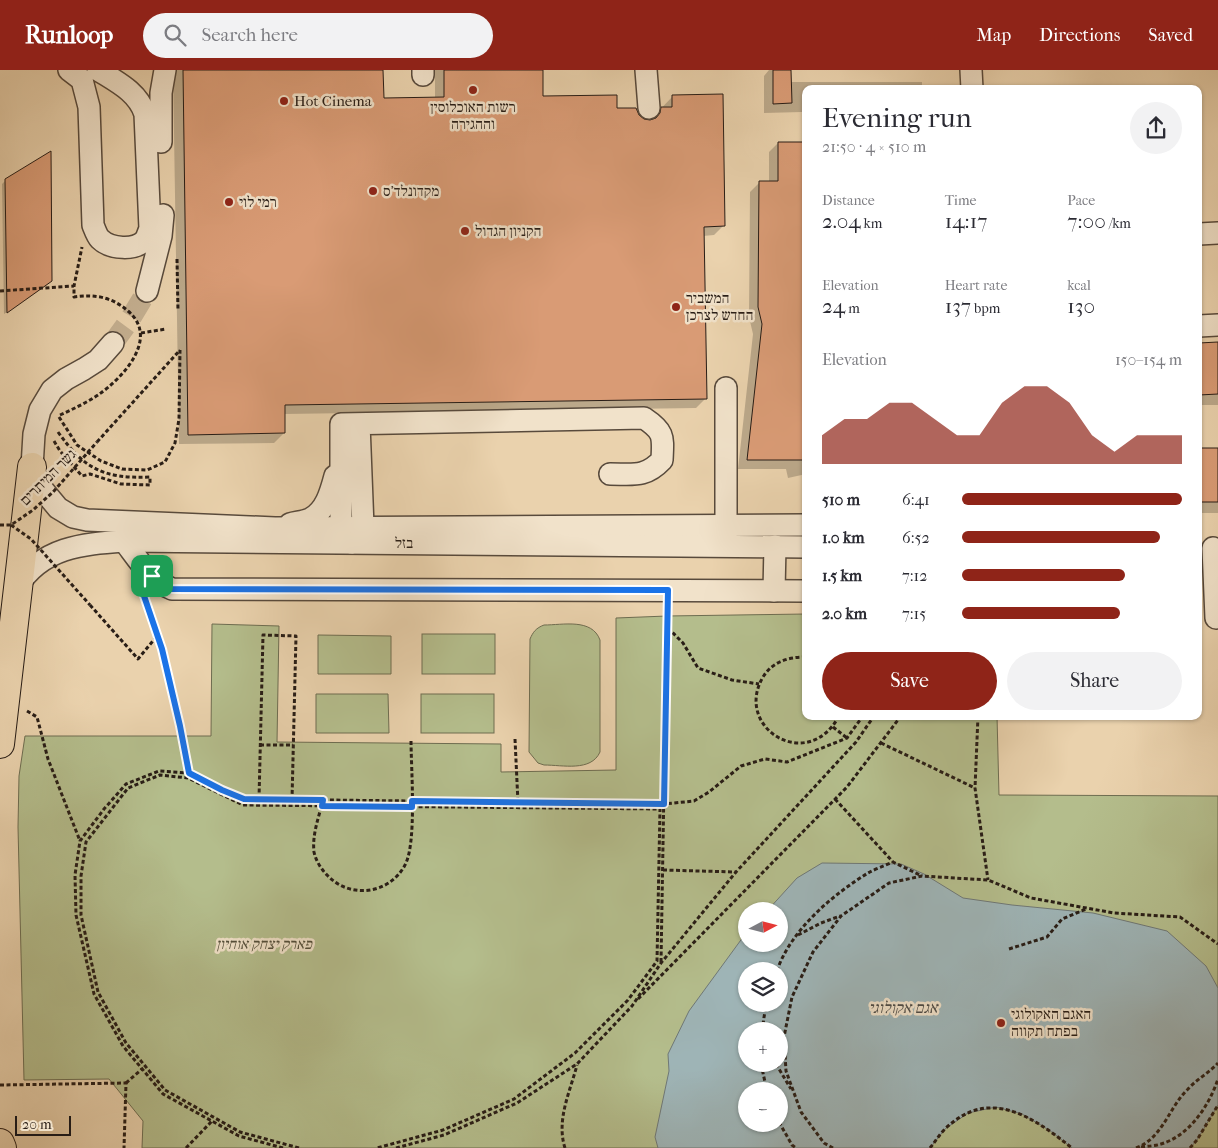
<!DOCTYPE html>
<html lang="en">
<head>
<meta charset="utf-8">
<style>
  body { margin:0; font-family:"IM FELL French Canon","Frank Ruhl Libre",serif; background:#f2f2f3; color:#2b2b33; height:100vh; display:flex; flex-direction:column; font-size:19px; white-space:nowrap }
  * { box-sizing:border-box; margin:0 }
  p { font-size:16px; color:#7c7c81 }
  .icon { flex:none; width:28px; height:28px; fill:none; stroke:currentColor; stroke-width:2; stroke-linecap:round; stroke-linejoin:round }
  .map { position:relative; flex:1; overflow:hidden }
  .panel { position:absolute; left:802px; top:15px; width:400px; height:635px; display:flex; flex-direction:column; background:#fff; border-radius:10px; box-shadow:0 1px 4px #0004 }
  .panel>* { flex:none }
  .needle { width:32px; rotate:83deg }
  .tools { position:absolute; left:738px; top:832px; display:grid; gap:10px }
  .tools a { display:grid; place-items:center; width:50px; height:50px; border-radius:50%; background:#fff; box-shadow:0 1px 4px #0004; font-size:25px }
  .scale { position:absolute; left:15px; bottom:12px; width:56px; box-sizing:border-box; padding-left:5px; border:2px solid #281d16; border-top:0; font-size:14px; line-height:18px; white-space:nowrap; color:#281d16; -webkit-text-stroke:4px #f1e2ca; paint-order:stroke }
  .pin { position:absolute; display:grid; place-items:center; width:42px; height:42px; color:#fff; margin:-21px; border-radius:10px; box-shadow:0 2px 8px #0006 }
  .round { display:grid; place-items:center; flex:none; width:52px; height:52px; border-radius:26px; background:#f2f2f3 }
  .head { display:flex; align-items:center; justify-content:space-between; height:85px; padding:0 20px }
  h1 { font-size:28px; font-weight:600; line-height:38px }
  .figures { display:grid; grid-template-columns:repeat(3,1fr); gap:8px; height:85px; padding:5px 20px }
  .figures div { display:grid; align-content:center }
  .figures b { font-size:21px; font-weight:600 }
  .figures small { font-size:14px; font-weight:400 }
  .figures p { font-size:14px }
  .chart { height:140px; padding:10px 20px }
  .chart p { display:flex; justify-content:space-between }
  .chart svg { width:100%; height:90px; margin-top:5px; fill:#8f2418; opacity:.7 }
  .cta { display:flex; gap:10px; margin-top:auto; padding:10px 20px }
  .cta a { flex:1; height:58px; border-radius:30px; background:#8f2418; color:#fff; font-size:20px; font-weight:600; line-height:58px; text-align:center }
  .cta a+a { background:#f2f2f3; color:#2b2b33 }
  ul { padding:0 20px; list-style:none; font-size:16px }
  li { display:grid; grid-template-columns:80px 60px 1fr; align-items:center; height:38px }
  li i { height:12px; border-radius:6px; background:#8f2418 }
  header { display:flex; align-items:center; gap:30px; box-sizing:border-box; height:70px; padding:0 25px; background:#8f2418; color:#fff }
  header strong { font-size:24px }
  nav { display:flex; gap:28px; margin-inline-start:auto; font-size:18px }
  .search { width:350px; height:45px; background:#f2f2f3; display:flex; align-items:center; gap:12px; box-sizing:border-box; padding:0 18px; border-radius:28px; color:#7c7c81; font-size:19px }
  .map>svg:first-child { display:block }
  .green { fill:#b4bd8c; stroke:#6e6d51; fill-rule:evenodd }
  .water { fill:#9eb4b6; stroke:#6f7876; fill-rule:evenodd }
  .shadow { fill:#0003 }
  .building { fill:#d99b75; stroke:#281d16 }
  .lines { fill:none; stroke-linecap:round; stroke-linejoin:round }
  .minor-tunnel { stroke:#c3ae8f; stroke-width:21; stroke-dasharray:21 11; stroke-linecap:butt }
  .minor-casing { stroke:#584a3c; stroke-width:24 }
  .major-casing { stroke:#281d16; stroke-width:30 }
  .path { stroke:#281d16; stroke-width:3; stroke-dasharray:4 2.5; stroke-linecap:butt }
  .minor { stroke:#f1e2ca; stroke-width:21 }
  .major { stroke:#ead2ad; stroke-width:28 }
  .path-bridge { stroke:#281d16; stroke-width:3; stroke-dasharray:4 2.5; stroke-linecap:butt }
  .route-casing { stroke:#fff; stroke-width:10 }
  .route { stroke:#1a73e8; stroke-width:6 }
  .poi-dot { fill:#8f2418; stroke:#f1e2ca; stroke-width:2 }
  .labels { text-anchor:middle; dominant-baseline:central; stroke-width:5; stroke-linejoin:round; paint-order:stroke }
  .poi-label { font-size:15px; fill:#281d16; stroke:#f1e2ca; text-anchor:start }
  .street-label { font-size:15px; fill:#281d16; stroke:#f1e2ca }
  .park-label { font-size:15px; font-style:italic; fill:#524d39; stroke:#f1e2ca }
  .water-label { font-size:16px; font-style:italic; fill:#4b4a46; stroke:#f1e2ca }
</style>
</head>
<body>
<header>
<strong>Runloop</strong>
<div class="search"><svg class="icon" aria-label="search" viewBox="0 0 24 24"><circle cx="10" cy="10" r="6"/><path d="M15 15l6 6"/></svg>Search here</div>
<nav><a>Map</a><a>Directions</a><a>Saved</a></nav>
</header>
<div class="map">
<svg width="1218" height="1078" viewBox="0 0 1218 1078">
  <rect width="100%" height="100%" fill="#ead2ad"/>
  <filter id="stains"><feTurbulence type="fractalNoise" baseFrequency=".004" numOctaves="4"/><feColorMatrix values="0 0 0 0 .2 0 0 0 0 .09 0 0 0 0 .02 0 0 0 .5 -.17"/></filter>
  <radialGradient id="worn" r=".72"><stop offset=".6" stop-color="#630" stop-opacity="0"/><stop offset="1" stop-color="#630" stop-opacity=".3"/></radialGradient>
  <!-- green -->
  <g class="green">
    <path d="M 806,544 L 806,646 L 997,646 L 999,725 L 1218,726 L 1218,1078 L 142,1078 L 143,1051 L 109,1009 L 24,1010 L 18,757 L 19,706 L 25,666 L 211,666 L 212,554 L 279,556 L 277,672 L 501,674 L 501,702 L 616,700 L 616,548 L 667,546 ZM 746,841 L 779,841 L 779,874 L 746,874 ZM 746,901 L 779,901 L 779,934 L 746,934 ZM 746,961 L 779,961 L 779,994 L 746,994 ZM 746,1021 L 779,1021 L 779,1054 L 746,1054 Z"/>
    <path d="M 544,555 C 563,555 592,548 600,570 L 600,682 C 591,702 563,695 544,695 L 538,693 L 529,682 L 530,569 C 533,562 536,558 544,555 Z"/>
    <rect x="422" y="564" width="73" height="40"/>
    <polygon points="318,565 391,566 391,604 318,604"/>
    <polygon points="316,624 388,624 389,663 316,663"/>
    <rect x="421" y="624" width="73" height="39"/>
  </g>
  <!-- water -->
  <path class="water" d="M 822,793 L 901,794 L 924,804 L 963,828 L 1012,835 L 1093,843 L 1167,861 L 1206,896 L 1218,918 L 1218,1035 L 1197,1070 L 1190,1078 L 1072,1078 L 1049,1060 L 1022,1044 L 996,1037 L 968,1043 L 945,1059 L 930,1078 L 658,1078 L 655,1067 L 669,1001 L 668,984 L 689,941 L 746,863 L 746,874 L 779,874 L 779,841 L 767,841 L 797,808 ZM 746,901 L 779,901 L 779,934 L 746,934 ZM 746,961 L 779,961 L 779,994 L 746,994 ZM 746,1021 L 779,1021 L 779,1054 L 746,1054 Z"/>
  <!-- shadow -->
  <g class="shadow">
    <polygon points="173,0 382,0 383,30 435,29 435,0 542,0 542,27 616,39 638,46 644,51 652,51 652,48 673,26 723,156 714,165 703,166 705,329 696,338 284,344 284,363 274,373 179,374"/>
    <polygon points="769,0 790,0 790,12 922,12 922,19 806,19 806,404 788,408 786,399 738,399 753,264 749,247 750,122 760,112 769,112 769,82 778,73 802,73 802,42 764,43 764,6"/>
    <polygon points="6,110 47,214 4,244 2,114"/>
    <rect x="1199" y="274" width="19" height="61"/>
    <rect x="1199" y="379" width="19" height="64"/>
  </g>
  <!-- building -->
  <g class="building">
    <polygon points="183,0 383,0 384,28 444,27 444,0 543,0 543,26 617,25 617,38 636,38 639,45 644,49 650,50 656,48 660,43 661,37 672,37 672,25 723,24 725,156 704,157 707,329 285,335 285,363 188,365"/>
    <polygon points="773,0 791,0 792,33 773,34"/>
    <polygon points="778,72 804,72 803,112 806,112 806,390 747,390 762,254 758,237 759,111 778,111"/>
    <polygon points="51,81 52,211 7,243 5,109"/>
    <polygon points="1218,272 1218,324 1199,325 1199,273"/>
    <rect x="1199" y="378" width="19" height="54"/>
  </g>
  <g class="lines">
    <!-- minor-tunnel -->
    <polyline class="minor-tunnel" points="113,273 129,251 147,221"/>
    <!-- minor casing -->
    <g class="minor-casing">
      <g id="minor">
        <path d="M 69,0 L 82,10 L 89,37 L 93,155 C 95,160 97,166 100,169 C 110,179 135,181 145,170 C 147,168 148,162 150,159 L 145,44 C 138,22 117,12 98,0"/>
        <polyline points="646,0 649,38"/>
        <polyline points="971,0 972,19"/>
        <polyline points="423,5 423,0"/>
        <polyline points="161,72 161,23 165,0"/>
        <polyline points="1199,164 1218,163"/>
        <polyline points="147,221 161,166 163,145"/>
        <polyline points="1199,256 1218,255"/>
        <polyline points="113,273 98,290 84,299 66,309 52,320 40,340 34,364 32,397 43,420 58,438 73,447 87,450 275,458 806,455"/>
        <polyline points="726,318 726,467"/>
        <path d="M 359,354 L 363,457 L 352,473 L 341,457 L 341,354 L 644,348 C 665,362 663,367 662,390 C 645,408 633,404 610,404"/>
        <path d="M 290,454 C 296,452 304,452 310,449 C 326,441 331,421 335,406"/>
        <path d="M 124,471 C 138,489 150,510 172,519 L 806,521"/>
        <polyline points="1213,478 1216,548"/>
        <path d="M 17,517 C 42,477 82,474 124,471 L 806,477"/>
        <polyline points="774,521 775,476"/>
      </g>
    </g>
    <!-- major casing -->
    <g class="major-casing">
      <g id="major">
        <polyline points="0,674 32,397"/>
        <polyline points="0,1073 2,1078"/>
      </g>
    </g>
    <!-- path -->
    <g class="path">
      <polyline points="177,189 178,241"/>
      <polyline points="0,221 74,216"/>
      <polyline points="141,263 166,259"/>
      <path d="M 60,345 C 73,339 86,333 98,325 C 123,308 160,268 128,241 C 112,227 95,224 74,227 L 74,216 L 82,177"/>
      <polyline points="59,347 77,375 101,391 122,399 147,400 165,392 175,373 179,349 180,280"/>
      <path d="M 54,371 L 60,381 L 82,406 L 90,404 L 121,414 L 150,415 L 150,407 C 104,409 84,399 58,362"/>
      <polyline points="97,372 180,280"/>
      <polyline points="144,526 162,579 181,656 189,703"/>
      <polyline points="90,535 138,589 157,566"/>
      <polyline points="668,558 683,573 698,598 732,610 759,614"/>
      <path d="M 806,587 C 789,587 773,591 763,607 C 733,658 808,704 839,646"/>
      <polyline points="27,641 37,647 48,689 80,771"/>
      <polyline points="978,646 975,718 988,810"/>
      <polyline points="833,657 847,668"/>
      <polyline points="515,669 518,733"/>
      <polyline points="881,673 975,718"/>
      <polyline points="260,675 293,675"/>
      <polyline points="259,729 263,565 296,566 292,730"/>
      <polyline points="835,729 893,792"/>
      <path d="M 323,730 C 319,747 312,764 314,782 C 316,791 321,799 327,805 C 349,829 389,825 405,795 C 417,773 411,698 411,670"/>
      <polyline points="663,800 736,802"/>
      <polyline points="798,865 821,853 840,846"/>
      <polyline points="1009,879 1047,867 1062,849 1086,839"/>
      <polyline points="661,892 667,539"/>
      <path d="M 777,901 C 790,861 832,825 868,803 C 875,799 884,796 893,792 L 922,806"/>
      <polyline points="638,929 847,717 901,646"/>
      <polyline points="762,961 766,934"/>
      <polyline points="761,994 767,1021"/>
      <polyline points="776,994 791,1019"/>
      <polyline points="126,1013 142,999"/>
      <polyline points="0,1015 126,1013 124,1078"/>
      <polyline points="779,1052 792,1075 796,1078"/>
      <path d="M 1141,1077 C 1148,1076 1155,1076 1161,1074 C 1189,1066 1209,1036 1218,1009"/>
      <polyline points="186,1078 212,1051"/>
      <polyline points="283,1078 239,1066 163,1024 123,976 94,924 76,845 75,805 80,771 104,739 126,714 159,701 189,703 222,720 244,729 664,734 694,731 709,722 741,696 765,689 787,692 847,668 863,646"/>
      <polyline points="299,1078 240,1062 165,1020 126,973 98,922 81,845 81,806 86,772 128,718 160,705 188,708 243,735 660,739 657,891 628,930 575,983 514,1029 443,1060 377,1078"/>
      <polyline points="396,1078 444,1065 517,1033 577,994 632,936 661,893 736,802 856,672 874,646"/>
      <path d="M 565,1078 C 556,1050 570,1022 577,995"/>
      <polyline points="833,1078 824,1073 801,1042 786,1001 784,967 792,927 813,882 841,846 889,813 922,806 988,810 1031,828 1114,843 1180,847 1218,874"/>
      <path d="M 930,1078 C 935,1072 939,1065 945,1059 C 989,1016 1033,1047 1072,1078"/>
      <path d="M 1136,1078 C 1163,1068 1169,1037 1188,1019 C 1197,1009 1209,1003 1218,993"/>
      <polyline points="1190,1078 1197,1070 1218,1035"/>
    </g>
    <!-- minor -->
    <use href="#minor" class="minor"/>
    <!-- major -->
    <use href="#major" class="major"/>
    <!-- path-bridge -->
    <g class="path-bridge">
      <polyline points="0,455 11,455 33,440 53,422 97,372"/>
      <polyline points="11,455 31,469 90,535"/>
    </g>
  </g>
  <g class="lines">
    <!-- route casing -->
    <g class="route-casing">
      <polygon id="route" points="152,506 161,514 172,519 668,520 664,734 412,731 412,737 322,736 323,730 244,729 222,720 189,703 180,656 162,579 142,520"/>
    </g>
    <!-- route -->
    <use href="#route" class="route"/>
  </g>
  <!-- markers -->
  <g class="poi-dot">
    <circle cx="473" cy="20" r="5"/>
    <circle cx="284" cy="31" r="5"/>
    <circle cx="373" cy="121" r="5"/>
    <circle cx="229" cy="132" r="5"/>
    <circle cx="465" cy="161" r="5"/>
    <circle cx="676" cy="237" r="5"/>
    <circle cx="1001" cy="953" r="5"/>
  </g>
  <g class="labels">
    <!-- poi labels -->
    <g class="poi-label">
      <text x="294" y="31">Hot Cinema</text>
      <text x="473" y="37" text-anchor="middle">רשות האוכלוסין<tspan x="473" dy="17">וההגירה</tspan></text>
      <text x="383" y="121">מקדונלד'ס</text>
      <text x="239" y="132">רמי לוי</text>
      <text x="475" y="161">הקניון הגדול</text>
      <text x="686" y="228">המשביר<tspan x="686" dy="17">החדש לצרכן</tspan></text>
      <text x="1011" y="944">האגם האקולוגי<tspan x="1011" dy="17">בפתח תקווה</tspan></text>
    </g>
    <!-- street labels -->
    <g class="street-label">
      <text transform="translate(48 407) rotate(-45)">גשר המיתרים</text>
      <text x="404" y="473">בזל</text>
    </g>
    <!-- park labels -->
    <g class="park-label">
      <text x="264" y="874">פארק יצחק אוחיון</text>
    </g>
    <!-- water labels -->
    <g class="water-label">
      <text x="903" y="937">אגם אקולוגי</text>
    </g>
  </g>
  <rect width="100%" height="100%" filter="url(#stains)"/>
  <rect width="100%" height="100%" fill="url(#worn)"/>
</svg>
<div class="tools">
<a><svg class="needle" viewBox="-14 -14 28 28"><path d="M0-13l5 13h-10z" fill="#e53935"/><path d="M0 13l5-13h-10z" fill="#7c7c81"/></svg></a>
<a><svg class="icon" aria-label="layers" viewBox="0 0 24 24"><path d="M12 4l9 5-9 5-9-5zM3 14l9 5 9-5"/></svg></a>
<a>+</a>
<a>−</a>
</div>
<div class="scale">20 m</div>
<div class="pin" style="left:152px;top:506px;background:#1e9e55"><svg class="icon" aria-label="arrive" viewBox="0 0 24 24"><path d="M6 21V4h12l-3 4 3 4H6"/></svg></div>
<section class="panel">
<div class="head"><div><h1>Evening run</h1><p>21:50 · 4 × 510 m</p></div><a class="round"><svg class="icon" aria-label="share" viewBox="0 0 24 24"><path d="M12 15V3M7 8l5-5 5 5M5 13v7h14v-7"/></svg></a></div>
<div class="figures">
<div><p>Distance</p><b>2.04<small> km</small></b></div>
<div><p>Time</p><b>14:17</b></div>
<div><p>Pace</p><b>7:00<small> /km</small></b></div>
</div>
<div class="figures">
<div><p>Elevation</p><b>24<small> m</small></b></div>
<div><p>Heart rate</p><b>137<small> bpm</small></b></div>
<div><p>kcal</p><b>130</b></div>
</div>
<div class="chart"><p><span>Elevation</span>150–154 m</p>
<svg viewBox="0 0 160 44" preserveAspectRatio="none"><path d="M0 44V30L10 22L20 22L30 14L40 14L50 22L60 30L70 30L80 14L90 6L100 6L110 14L120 30L130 38L140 30L150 30L160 30V44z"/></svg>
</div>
<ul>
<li><b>510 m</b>6:41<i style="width:100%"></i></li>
<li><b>1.0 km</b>6:52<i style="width:90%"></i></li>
<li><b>1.5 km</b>7:12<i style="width:74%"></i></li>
<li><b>2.0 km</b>7:15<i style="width:72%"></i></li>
</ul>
<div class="cta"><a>Save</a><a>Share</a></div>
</section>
</div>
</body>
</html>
